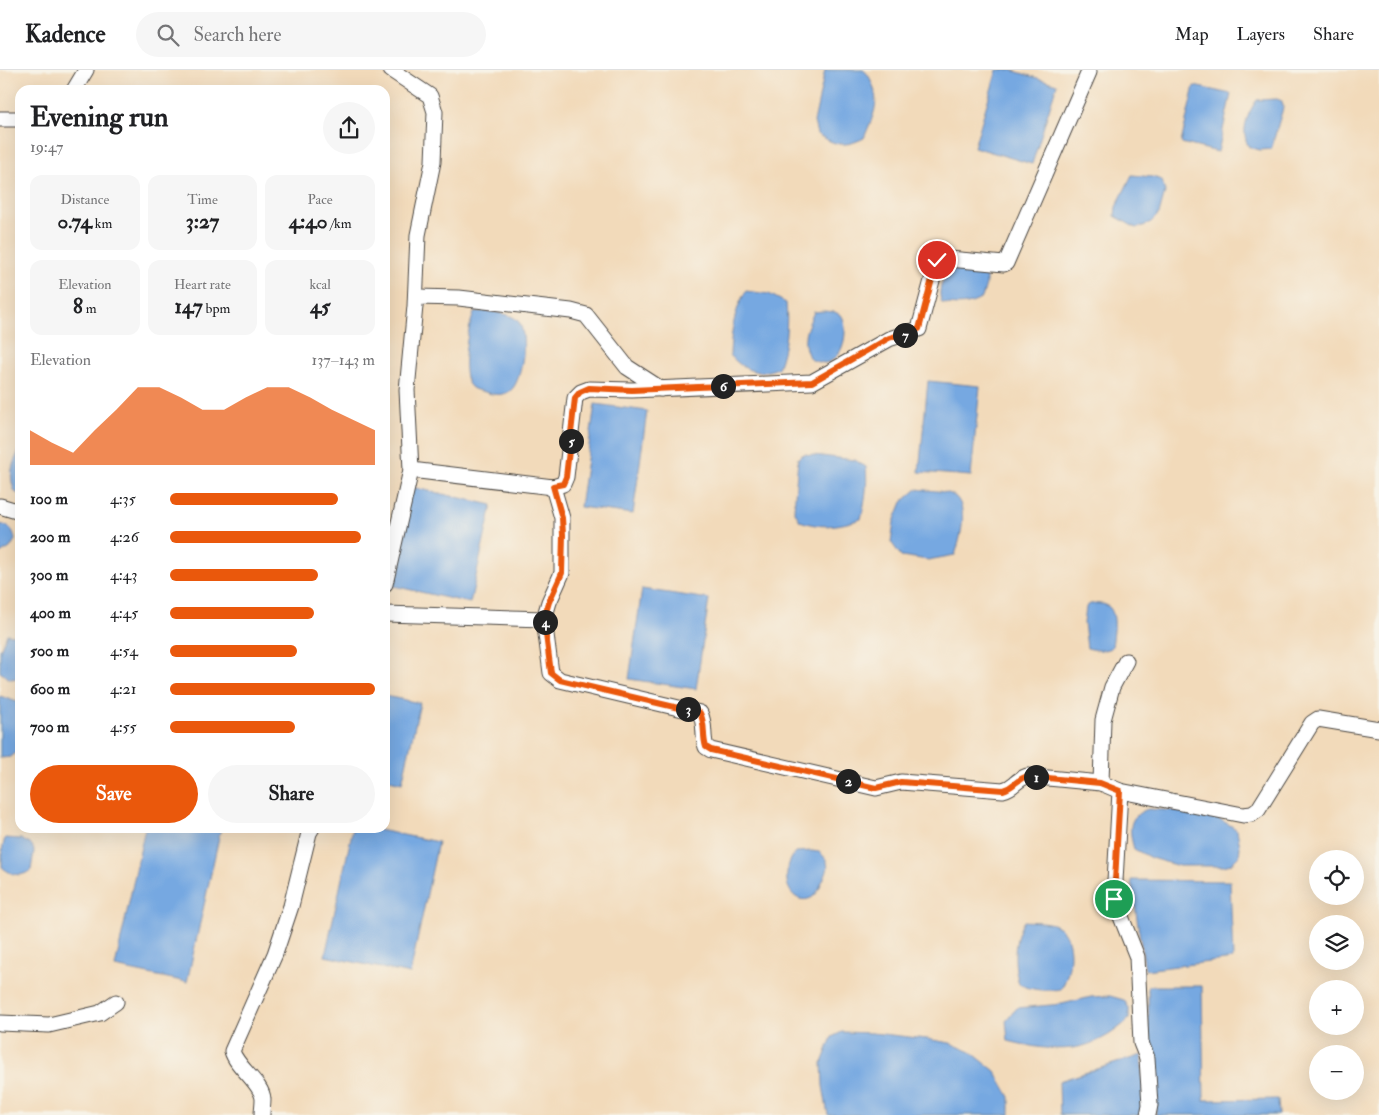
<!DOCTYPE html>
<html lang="en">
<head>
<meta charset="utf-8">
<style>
  body { margin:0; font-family:"IM FELL Double Pica",serif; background:#f6f6f6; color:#202124; height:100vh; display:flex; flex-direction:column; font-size:19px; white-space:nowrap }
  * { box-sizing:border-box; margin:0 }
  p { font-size:16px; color:#757577 }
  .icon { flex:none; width:28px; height:28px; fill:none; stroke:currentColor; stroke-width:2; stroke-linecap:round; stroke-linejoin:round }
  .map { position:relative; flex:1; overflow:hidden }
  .drawer { position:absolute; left:15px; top:15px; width:375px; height:748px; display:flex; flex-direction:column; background:#fff; border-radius:15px; box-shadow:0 5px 20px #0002 }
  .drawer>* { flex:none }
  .tools { position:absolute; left:1309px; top:780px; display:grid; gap:10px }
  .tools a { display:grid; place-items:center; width:55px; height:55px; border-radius:50%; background:#fff; box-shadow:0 5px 20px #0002; font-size:25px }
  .pin { position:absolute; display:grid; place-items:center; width:42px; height:42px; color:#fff; margin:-21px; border:2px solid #fff; border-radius:50%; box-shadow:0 1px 5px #0007 }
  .km { position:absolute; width:25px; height:25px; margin:-12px; border-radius:50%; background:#222; color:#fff; font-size:14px; line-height:25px; text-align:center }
  .round { display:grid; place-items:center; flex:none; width:52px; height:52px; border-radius:26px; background:#f6f6f6 }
  .head { display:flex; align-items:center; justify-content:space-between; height:85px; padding:0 15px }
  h1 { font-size:28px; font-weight:800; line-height:38px }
  .stats { display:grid; grid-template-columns:repeat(3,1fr); gap:8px; height:85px; padding:5px 15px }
  .stats div { display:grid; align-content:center; border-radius:12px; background:#f6f6f6; text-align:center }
  .stats b { font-size:21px; font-weight:800 }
  .stats small { font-size:14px; font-weight:400 }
  .stats p { font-size:14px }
  .chart { height:140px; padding:10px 15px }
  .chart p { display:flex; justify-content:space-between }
  .chart svg { width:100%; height:90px; margin-top:5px; fill:#ea580c; opacity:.7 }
  .primary-button { display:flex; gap:10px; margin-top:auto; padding:10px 15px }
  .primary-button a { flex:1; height:58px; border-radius:30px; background:#ea580c; color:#fff; font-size:20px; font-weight:800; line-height:58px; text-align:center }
  .primary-button a+a { background:#f6f6f6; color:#202124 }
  ul { padding:0 15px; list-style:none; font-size:16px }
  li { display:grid; grid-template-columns:80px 60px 1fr; align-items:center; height:38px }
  li i { height:12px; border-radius:6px; background:#ea580c }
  header { display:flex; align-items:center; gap:30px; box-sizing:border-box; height:70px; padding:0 25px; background:#fff; border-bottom:1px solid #e0e0e0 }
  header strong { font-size:24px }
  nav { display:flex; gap:28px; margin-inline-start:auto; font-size:18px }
  .search { width:350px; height:45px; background:#f6f6f6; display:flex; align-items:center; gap:12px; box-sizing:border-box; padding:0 18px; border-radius:28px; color:#757577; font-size:19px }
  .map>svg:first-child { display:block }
  .water { fill:#76a8e1; stroke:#506a86 }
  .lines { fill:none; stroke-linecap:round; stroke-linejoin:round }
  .street-casing { stroke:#494540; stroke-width:17 }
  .street { stroke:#fff; stroke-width:15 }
  .route-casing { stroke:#fff; stroke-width:10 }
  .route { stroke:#ea580c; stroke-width:6 }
</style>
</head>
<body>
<header>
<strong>Kadence</strong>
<div class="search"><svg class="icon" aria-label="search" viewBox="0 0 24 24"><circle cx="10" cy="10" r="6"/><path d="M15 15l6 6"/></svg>Search here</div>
<nav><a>Map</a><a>Layers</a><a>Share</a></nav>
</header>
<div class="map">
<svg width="1379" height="1045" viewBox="0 0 1379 1045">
  <rect width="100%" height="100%" fill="#f7f3e8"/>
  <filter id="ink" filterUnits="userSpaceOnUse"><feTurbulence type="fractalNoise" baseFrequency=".02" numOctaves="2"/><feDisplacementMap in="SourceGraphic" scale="10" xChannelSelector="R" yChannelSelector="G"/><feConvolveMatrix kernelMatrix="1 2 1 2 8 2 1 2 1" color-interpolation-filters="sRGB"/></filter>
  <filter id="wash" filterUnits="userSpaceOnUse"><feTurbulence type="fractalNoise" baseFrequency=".0096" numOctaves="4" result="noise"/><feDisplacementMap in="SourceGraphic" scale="20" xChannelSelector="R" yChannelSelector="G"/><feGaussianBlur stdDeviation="1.12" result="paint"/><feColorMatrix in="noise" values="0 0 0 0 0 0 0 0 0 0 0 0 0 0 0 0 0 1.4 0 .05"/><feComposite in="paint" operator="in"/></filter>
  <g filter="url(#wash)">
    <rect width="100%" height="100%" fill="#f2daba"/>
    <!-- water -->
    <g class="water">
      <path d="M 825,0 L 863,0 C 868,3 870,8 872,13 C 881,34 872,48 864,68 C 844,78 835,75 817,64 L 814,52 Z"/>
      <polygon points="997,0 1011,0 1057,14 1032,94 974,77"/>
      <polygon points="1194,16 1231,24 1218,82 1181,73"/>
      <path d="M 1277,29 L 1282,31 L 1283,38 L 1271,79 L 1260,80 L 1249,77 C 1240,62 1247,44 1257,30 Z"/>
      <polygon points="1132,105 1152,107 1162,110 1165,122 1159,144 1149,154 1136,158 1115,146 1116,137"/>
      <path d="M 955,198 C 968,198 977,198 986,207 L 986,214 L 982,228 C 970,236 956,236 942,233 C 936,220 944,205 955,198 Z"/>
      <path d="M 746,221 L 769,224 L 786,233 C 788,254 786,278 778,298 C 758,306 744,301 730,285 C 731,263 734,240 746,221 Z"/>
      <path d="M 484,241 C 493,242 509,243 517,250 C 529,260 523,312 510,321 C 503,326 493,325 485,322 C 481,321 474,320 471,317 C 458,305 468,258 474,243 Z"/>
      <path d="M 824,241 L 835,242 L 842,246 C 849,260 844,290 825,293 C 820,293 815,291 810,289 C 800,270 806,260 814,242 Z"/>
      <polygon points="928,311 980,316 971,406 919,402"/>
      <polygon points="595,334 647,341 633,444 580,437"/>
      <path d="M 20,379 L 20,425 L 15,422 C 8,405 12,395 20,379 Z"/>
      <path d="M 804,384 L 855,390 L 866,397 C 868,415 865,431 861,449 C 839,456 822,459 800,451 L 794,440 L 798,388 Z"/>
      <polygon points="411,417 492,435 470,533 389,515"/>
      <path d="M 917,419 C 928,421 944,420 953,425 C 970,435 960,470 955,485 L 928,490 L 901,486 L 891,472 L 894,452 L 902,432 Z"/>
      <path d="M 0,454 C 10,456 14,460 15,470 L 10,478 L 0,484 Z"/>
      <polygon points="642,519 709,529 696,619 629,609"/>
      <path d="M 1090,534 C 1095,534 1101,533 1106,535 C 1119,541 1113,567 1112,577 C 1104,582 1096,580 1087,578 L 1084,553 L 1086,537 Z"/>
      <polygon points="7,564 20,566 19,608 10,609 0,602 0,580"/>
      <polygon points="0,626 20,633 20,679 11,687 1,688 0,688"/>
      <polygon points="385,626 420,633 402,713 385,709"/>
      <path d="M 1148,739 C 1178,741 1213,741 1237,760 L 1240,777 L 1239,786 L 1231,794 L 1223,796 L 1179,796 L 1151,788 L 1134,779 C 1129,761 1127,746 1148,739 Z"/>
      <polygon points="145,758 221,758 187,912 115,897"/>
      <polygon points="353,758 369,758 438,772 410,904 325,886"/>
      <path d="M 5,768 L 21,769 L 32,775 L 34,781 L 31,800 C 21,808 11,805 2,797 L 2,780 Z"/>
      <path d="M 812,781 L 819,782 C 831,791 829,800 822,812 C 819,818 818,824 811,828 C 798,834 788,822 787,811 C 786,800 789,790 796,782 Z"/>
      <polygon points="1131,810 1230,811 1233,889 1145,900"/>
      <path d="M 1024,851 C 1033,852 1046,851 1055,855 C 1077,865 1071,903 1061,919 C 1046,921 1033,921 1019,914 C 1013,893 1013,870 1024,851 Z"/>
      <polygon points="1148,916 1202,916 1204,1030 1278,1029 1279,1045 1156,1045 1155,980 1149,979"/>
      <path d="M 1110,926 L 1124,930 L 1129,938 L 1129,949 C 1091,985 1056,983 1008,971 L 1006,950 L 1017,938 L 1062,934 L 1091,927 Z"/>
      <polygon points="842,962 873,963 927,969 950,973 971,982 995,1001 1010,1027 1010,1045 828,1045 823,1016 822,993 832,967"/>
      <polygon points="1142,985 1143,1045 1060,1045 1059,1011"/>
    </g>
  </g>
  <g filter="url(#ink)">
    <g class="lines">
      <!-- street casing -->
      <g class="street-casing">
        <g id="street">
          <polyline points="391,0 430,26 435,42 433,92 418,165 415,236 407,320 411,400"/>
          <polyline points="74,20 86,0"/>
          <polyline points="0,49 20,49"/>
          <polyline points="416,227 459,228 571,241 586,245 627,297 661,319"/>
          <polyline points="0,436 20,442"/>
          <polyline points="385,514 411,400 553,417 563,414 566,407 575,328 581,322 589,319 632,320 812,312 889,269 919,259 938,188 1004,194 1006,193 1089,2"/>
          <path d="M 385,544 L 544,549 L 551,603 L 560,610 L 700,643 C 706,655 702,665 706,677 L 711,680 L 876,718 L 901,712 L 1003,720 C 1015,717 1015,710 1027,706 L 1101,713"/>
          <polyline points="544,549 549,532 562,503 562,448 553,417"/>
          <polyline points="1126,591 1112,617 1103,650 1101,713 1120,721 1114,829 1137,887 1141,973 1147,988 1150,1035 1148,1045"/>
          <polyline points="1120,721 1243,745 1252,744 1258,740 1312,653 1318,649 1379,659"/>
          <polyline points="0,953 49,955 100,943 116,932"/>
          <path d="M 262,1045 C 262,1040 263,1034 263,1029 C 262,1013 237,998 232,981 L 275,884 L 291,836 L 309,763 L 312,758"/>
        </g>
      </g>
      <!-- street -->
      <use href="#street" class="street"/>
    </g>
  </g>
  <g class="lines" filter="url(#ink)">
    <!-- route casing -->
    <g class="route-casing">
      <path id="route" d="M 937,190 L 919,259 L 889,268 L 812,312 L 632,320 L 589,318 L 580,322 L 575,328 L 566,407 L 563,414 L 553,416 L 562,448 L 563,465 L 562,503 L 549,532 L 544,549 L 551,603 L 560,610 L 700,643 C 706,655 702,665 706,677 L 711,680 L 876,718 L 901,712 L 1003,720 C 1015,717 1015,710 1027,706 L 1100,713 L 1120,721 L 1114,829"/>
    </g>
    <!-- route -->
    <use href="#route" class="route"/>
  </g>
</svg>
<div class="tools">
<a><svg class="icon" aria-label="locate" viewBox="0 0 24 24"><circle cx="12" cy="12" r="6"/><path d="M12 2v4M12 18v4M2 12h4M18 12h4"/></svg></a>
<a><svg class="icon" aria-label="layers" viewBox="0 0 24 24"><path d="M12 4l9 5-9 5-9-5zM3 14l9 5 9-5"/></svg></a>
<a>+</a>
<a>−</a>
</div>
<div class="pin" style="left:1114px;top:829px;background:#1e9e55"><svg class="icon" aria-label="arrive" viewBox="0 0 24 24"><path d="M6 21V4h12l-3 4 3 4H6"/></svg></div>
<div class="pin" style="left:937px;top:190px;background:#d93025"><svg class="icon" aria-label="check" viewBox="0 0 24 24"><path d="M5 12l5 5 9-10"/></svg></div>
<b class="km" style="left:1036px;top:707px">1</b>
<b class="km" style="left:848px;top:711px">2</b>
<b class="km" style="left:688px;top:639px">3</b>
<b class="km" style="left:545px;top:552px">4</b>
<b class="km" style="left:571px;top:371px">5</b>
<b class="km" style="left:723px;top:316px">6</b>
<b class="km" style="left:905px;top:265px">7</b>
<section class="drawer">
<div class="head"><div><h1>Evening run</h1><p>19:47</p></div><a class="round"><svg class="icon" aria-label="share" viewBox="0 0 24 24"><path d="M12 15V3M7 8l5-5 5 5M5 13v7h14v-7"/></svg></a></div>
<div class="stats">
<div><p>Distance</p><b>0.74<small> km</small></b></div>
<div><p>Time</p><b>3:27</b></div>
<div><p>Pace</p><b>4:40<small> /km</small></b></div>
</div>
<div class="stats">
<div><p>Elevation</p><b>8<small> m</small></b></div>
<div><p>Heart rate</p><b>147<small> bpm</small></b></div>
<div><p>kcal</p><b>45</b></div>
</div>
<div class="chart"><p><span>Elevation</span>137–143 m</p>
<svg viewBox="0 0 160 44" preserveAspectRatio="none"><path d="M0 44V27L10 33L20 38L30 27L40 17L50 6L60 6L70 11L80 17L90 17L100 11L110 6L120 6L130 11L140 17L150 22L160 27V44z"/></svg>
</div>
<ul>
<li><b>100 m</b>4:35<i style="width:82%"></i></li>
<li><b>200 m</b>4:26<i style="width:93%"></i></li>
<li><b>300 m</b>4:43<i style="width:72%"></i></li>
<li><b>400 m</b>4:45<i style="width:70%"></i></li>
<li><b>500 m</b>4:54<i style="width:62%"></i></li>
<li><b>600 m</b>4:21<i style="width:100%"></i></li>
<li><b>700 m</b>4:55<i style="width:61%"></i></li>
</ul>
<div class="primary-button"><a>Save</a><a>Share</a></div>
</section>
</div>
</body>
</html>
